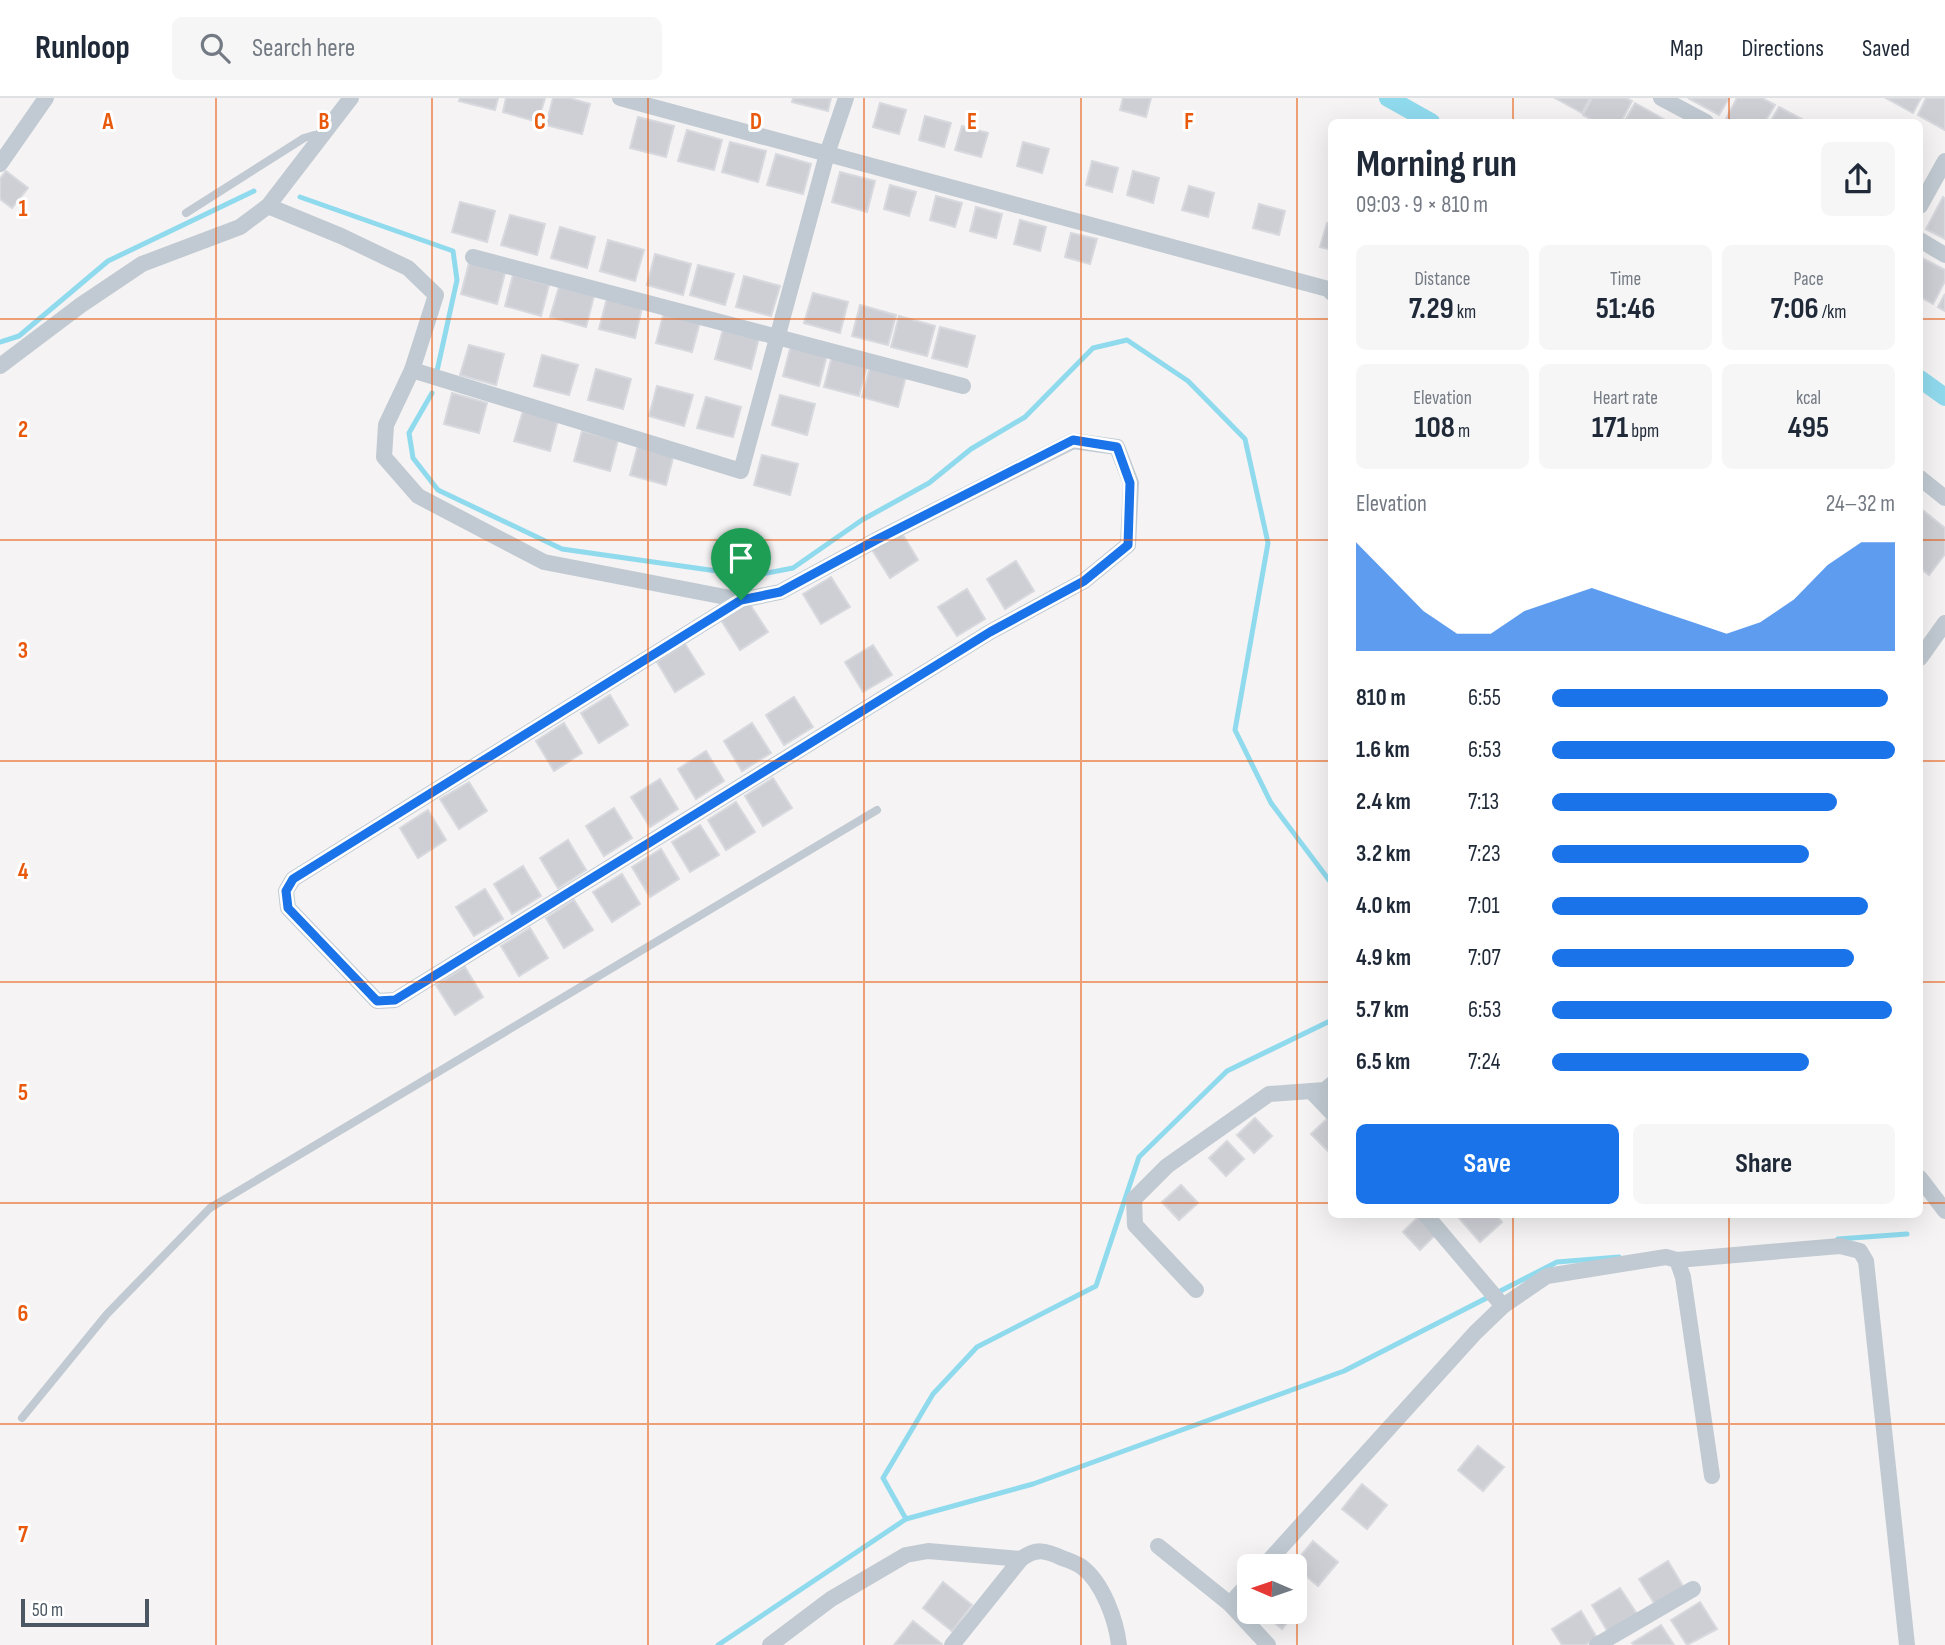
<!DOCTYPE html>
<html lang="en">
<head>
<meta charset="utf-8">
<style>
  body { margin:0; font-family:"Sofia Sans Condensed",sans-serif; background:#f6f6f7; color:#1f2937; height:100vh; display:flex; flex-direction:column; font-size:26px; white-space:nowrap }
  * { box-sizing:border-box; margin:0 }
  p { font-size:23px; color:#747a83 }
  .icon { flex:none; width:38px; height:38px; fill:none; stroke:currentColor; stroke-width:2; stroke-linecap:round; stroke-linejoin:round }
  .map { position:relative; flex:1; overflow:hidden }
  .sheet { position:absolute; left:1328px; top:21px; width:595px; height:1099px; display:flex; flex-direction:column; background:#fff; border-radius:10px; box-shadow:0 7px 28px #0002 }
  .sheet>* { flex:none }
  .needle { width:46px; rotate:272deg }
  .buttons { position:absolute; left:1237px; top:1456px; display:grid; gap:14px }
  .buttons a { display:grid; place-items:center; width:70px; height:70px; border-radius:10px; background:#fff; box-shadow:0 7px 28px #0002; font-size:35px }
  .scale { position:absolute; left:21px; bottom:18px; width:128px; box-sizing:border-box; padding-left:7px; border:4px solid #4a5661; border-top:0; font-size:19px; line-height:24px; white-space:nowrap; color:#4a5661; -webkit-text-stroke:5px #fff; paint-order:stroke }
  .pin { position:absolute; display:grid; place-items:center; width:60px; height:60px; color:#fff; margin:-72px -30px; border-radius:50% 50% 50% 0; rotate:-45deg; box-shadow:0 0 7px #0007 }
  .pin .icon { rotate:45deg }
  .round { display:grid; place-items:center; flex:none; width:74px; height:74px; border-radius:10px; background:#f6f6f7 }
  .summary { display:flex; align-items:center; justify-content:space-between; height:119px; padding:0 28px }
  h1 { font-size:38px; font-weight:700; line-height:52px }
  .figures { display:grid; grid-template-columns:repeat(3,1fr); gap:10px; height:119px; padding:7px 28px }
  .figures div { display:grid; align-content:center; border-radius:10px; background:#f6f6f7; text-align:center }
  .figures b { font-size:30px; font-weight:700 }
  .figures small { font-size:19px; font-weight:400 }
  .figures p { font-size:19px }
  .chart { height:196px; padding:14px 28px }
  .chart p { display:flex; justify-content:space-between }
  .chart svg { width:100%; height:126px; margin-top:7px; fill:#1a73e8; opacity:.7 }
  .cta { display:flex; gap:14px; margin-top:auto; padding:14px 28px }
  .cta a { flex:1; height:80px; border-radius:10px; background:#1a73e8; color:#fff; font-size:28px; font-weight:700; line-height:80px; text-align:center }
  .cta a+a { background:#f6f6f7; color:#1f2937 }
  ul { padding:0 28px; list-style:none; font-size:23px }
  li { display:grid; grid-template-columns:112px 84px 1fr; align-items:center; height:52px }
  li i { height:18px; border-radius:9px; background:#1a73e8 }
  header { display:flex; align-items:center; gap:42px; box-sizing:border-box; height:98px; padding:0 35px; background:#fff; border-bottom:2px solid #e0e1e3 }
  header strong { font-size:33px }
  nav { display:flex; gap:38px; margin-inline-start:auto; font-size:24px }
  .search { width:490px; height:63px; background:#f6f6f7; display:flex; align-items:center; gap:18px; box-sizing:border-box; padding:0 24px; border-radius:10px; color:#747a83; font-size:26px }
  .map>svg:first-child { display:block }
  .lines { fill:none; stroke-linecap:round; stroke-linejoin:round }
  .stream { stroke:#90daee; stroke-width:5 }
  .canal { stroke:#90daee; stroke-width:18 }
  .building { fill:#cdcfd5; stroke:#d7d9de; stroke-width:2 }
  .lane { stroke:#c1cad2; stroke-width:8 }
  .street { stroke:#c1cad2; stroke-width:16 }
  .route-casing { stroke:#fff; stroke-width:14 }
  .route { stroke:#1a73e8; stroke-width:9 }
  .grid { fill:none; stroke:#e8590c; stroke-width:2; stroke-opacity:0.55 }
  .grid-label { font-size:23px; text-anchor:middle; font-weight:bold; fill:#e8590c; stroke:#fff; stroke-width:6; stroke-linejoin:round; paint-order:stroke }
</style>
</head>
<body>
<header>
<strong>Runloop</strong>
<div class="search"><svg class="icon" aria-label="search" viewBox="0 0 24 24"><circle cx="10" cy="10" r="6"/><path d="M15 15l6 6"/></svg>Search here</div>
<nav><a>Map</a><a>Directions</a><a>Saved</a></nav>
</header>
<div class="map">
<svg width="1945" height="1547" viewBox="0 0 1945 1547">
  <rect width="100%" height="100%" fill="#f5f3f3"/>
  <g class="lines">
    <!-- stream -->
    <g class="stream">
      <polyline points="300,99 453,153 457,182 437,273"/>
      <polyline points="0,244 19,238 108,163 254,93"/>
      <polyline points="432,295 409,335 413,360 438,392 562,451 752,478 793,470 862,422 929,385 971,351 1025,319 1093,250 1127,242 1188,283 1245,341 1268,445 1235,632 1271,705 1332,786"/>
      <polyline points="1838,1141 1907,1136"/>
      <polyline points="906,1421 883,1380 933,1296 977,1249 1096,1188 1139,1059 1227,973 1332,922"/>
      <polyline points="718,1547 906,1421 1033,1386 1344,1273 1557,1164 1619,1159"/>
    </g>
    <!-- canal -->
    <g class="canal">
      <polyline points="1388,0 1431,24"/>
      <polyline points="1920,281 1945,299"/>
    </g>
  </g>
  <!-- building -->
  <g class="building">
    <polygon points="460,0 498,0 495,12 459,3"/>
    <polygon points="506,0 545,0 538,24 503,14"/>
    <polygon points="553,0 569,0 590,6 582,36 546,27"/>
    <polygon points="793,0 831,0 828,13 792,4"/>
    <polygon points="1123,0 1151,0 1146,19 1120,12"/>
    <polygon points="1555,0 1590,0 1582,15"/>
    <polygon points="1592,0 1626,0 1632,3 1621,24 1596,24 1583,17"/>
    <polygon points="1688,0 1729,0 1719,17"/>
    <polygon points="1737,0 1762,0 1775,7 1765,24 1733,24 1726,21"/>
    <polygon points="1886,0 1921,0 1913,15"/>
    <polygon points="1926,0 1945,0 1945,32 1918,17"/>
    <polygon points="880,5 906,12 899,36 873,29"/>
    <polygon points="1635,5 1667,23 1666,24 1624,24"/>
    <polygon points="1779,9 1807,24 1770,24"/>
    <polygon points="925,18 951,25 944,49 919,42"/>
    <polygon points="638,19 674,28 666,59 630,50"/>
    <polygon points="962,28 988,35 981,59 955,52"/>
    <polygon points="687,32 722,42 714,72 678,63"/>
    <polygon points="730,44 766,53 758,84 722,74"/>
    <polygon points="1023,44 1049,51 1042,75 1017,68"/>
    <polygon points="776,56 811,66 803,96 767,87"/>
    <polygon points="1092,63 1118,70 1112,94 1086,87"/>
    <polygon points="6,73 28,90 12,110 0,101 0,81"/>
    <polygon points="1133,73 1159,80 1153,105 1127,97"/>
    <polygon points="840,74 875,83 867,114 832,104"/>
    <polygon points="890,87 916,94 909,118 884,111"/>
    <polygon points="1189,88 1214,95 1208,119 1182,112"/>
    <polygon points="936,98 962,105 955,129 930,122"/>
    <polygon points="1943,99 1945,101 1945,141 1926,131"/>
    <polygon points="460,104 495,113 487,144 452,134"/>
    <polygon points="1259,106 1285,113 1279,137 1253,130"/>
    <polygon points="976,109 1002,116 996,140 970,133"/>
    <polygon points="510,117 545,126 537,157 501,147"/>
    <polygon points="1020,122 1046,129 1040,153 1014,146"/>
    <polygon points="1327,125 1332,126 1332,152 1320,149"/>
    <polygon points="560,129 595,139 587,170 551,160"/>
    <polygon points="1071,135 1097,141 1090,166 1065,159"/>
    <polygon points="608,142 644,152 635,183 600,173"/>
    <polygon points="655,156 691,166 683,197 647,187"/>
    <polygon points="1920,159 1945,172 1945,183 1933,206 1920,199"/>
    <polygon points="469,165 505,175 497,206 461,196"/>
    <polygon points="698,167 734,176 725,207 690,197"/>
    <polygon points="513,177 549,187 541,218 505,208"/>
    <polygon points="744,178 780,188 771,218 736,209"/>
    <polygon points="559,189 594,198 586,229 550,219"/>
    <polygon points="813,195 848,204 840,235 804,225"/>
    <polygon points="1945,196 1945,213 1938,209"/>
    <polygon points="607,200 642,210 635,240 599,231"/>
    <polygon points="860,207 896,217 888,247 852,238"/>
    <polygon points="664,214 700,224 692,254 656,245"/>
    <polygon points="899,218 935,228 927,258 891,249"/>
    <polygon points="940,229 975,238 967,269 932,260"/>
    <polygon points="723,231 759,240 751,271 715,261"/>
    <polygon points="469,247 504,256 496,287 460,277"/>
    <polygon points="791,247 827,257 819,288 783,278"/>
    <polygon points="542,257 578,267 569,297 534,288"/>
    <polygon points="832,258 867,268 859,298 824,289"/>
    <polygon points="870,269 906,278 898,309 862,299"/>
    <polygon points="596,271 631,281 623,311 588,302"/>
    <polygon points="657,288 693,297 684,328 649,318"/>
    <polygon points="452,295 487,305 479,335 444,326"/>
    <polygon points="780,297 815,306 807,337 772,327"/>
    <polygon points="706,299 741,309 733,339 697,330"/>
    <polygon points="523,313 558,322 550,353 514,343"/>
    <polygon points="582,333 618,342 610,373 574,363"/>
    <polygon points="638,347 674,356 666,387 630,377"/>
    <polygon points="762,357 798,366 790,397 754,387"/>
    <polygon points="1920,410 1945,430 1945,456 1929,477 1920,470"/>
    <polygon points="900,432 918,462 890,480 871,450"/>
    <polygon points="1016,463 1034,493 1005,511 987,481"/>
    <polygon points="831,479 850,509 821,526 803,496"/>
    <polygon points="967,491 985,521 957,538 938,509"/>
    <polygon points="749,505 768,534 740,552 721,522"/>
    <polygon points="685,546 704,576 675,594 657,564"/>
    <polygon points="873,547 892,577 863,594 845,564"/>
    <polygon points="610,597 628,627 599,645 581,615"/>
    <polygon points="794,599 813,629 784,647 766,617"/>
    <polygon points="564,625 582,655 554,673 536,643"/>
    <polygon points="752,625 771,655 742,673 724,643"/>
    <polygon points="706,653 724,683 696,701 678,671"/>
    <polygon points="773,680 792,710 763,728 745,698"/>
    <polygon points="660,681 678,711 650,729 631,699"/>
    <polygon points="469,684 487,713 459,731 440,701"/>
    <polygon points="736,704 755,734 726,752 708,722"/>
    <polygon points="614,710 632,740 604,758 586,728"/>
    <polygon points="428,712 446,742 418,760 400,730"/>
    <polygon points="700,727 719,757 690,774 672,744"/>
    <polygon points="568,742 586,772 558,790 540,760"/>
    <polygon points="661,751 679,781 650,799 632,769"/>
    <polygon points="523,768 541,798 512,816 494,786"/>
    <polygon points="622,776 640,806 612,824 593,794"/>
    <polygon points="485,791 503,821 474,838 456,809"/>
    <polygon points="574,802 593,832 564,850 546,820"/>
    <polygon points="530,830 548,860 519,878 501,848"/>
    <polygon points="465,869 483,899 455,917 436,887"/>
    <polygon points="1330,1018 1332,1051 1329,1054 1311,1036"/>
    <polygon points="1255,1020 1272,1038 1254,1055 1237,1037"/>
    <polygon points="1227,1043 1244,1061 1226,1078 1209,1060"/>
    <polygon points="1181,1087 1198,1105 1179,1122 1162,1104"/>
    <polygon points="1421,1116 1438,1134 1420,1152 1403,1134"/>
    <polygon points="1463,1116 1496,1116 1502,1124 1480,1144 1459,1120"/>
    <polygon points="1478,1348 1504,1369 1483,1393 1458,1372"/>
    <polygon points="1362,1386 1387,1407 1367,1431 1342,1411"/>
    <polygon points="1313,1443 1338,1464 1318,1488 1293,1467"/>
    <polygon points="1668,1463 1684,1490 1656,1508 1639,1481"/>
    <polygon points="943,1484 972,1507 952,1533 923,1510"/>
    <polygon points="1620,1490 1637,1516 1608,1534 1592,1507"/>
    <polygon points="1295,1501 1302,1506 1282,1531 1261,1514 1295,1514"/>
    <polygon points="1700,1504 1717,1531 1687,1547 1671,1522"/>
    <polygon points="1581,1513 1597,1540 1585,1547 1562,1547 1552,1531"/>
    <polygon points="913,1523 942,1546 941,1547 894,1547"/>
    <polygon points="1661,1527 1674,1547 1634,1547 1632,1545"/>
  </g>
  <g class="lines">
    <!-- lane -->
    <g class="lane">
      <polyline points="186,115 304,40 314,37 319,40"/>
      <polyline points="22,1320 107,1216 210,1110 877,712"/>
    </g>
    <!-- street -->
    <g class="street">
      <polyline points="620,0 1328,191 1332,195"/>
      <polyline points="1661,0 1706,24"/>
      <polyline points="0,66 46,0"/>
      <polyline points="268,108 341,138 408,170 436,197 412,272 386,327 384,359 418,398 544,464 741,502"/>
      <polyline points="1920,108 1945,63"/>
      <polyline points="1920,142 1945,157"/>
      <polyline points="473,159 963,288"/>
      <polyline points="0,268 81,207 142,166 240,129 268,108 351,0"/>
      <polyline points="412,272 741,373 827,56 846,0"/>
      <polygon points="1073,343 1117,349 1131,385 1128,447 1084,483 990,534 395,902 377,903 288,810 286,793 293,781 741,502 780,494 876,442"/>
      <polyline points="1920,380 1945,400"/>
      <polyline points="1920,560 1945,525"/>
      <polyline points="1311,993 1332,1015"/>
      <polyline points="1920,1080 1945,1113"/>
      <polyline points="1425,1116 1503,1208"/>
      <polyline points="1677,1162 1840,1148 1860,1153 1866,1163 1907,1547"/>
      <polyline points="1196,1192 1135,1127 1134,1101 1167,1068 1269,996 1325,992 1332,986"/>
      <polyline points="1158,1448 1230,1506 1268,1547"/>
      <polyline points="1264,1468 1475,1235 1503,1208 1547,1178 1666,1159 1677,1162 1683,1179 1712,1378"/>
      <polyline points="1230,1506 1250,1484"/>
      <path d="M 770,1547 L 831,1501 L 906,1457 L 928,1453 L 1021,1461 C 1036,1450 1045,1452 1062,1460 C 1068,1462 1076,1465 1082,1469 C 1103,1485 1116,1522 1119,1547"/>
      <polyline points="952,1547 1021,1461"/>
      <polyline points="1597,1547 1693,1491"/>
    </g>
  </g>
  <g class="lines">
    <!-- route casing -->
    <g class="route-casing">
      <polygon id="route" points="1073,342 1117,349 1130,385 1128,447 1084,483 990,534 395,902 377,903 288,810 286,793 293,781 741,502 780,494 876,442"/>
    </g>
    <!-- route -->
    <use href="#route" class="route"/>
  </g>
  <!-- grid -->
  <path class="grid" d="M 216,0 L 216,1547M 432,0 L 432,1547M 648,0 L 648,1547M 864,0 L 864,1547M 1081,0 L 1081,1547M 1297,0 L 1297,1547M 1513,0 L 1513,24M 1729,0 L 1729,24M 0,221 L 1332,221M 1920,221 L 1945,221M 0,442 L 1332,442M 1920,442 L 1945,442M 0,663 L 1332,663M 1920,663 L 1945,663M 0,884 L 1332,884M 1920,884 L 1945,884M 0,1105 L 1332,1105M 1920,1105 L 1945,1105M 1513,1116 L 1513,1547M 1729,1116 L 1729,1547M 0,1326 L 1945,1326"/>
  <g class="grid-label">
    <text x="108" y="31">A</text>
    <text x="324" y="31">B</text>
    <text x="540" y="31">C</text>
    <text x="756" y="31">D</text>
    <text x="972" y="31">E</text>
    <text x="1189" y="31">F</text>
    <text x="23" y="118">1</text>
    <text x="23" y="339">2</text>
    <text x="23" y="560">3</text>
    <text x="23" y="781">4</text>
    <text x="23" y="1002">5</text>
    <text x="23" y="1223">6</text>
    <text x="23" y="1444">7</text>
  </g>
</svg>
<div class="buttons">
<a><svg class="needle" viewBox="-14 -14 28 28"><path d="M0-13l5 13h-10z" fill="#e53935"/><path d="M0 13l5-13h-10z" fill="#747a83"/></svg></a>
</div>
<div class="scale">50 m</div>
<div class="pin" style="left:741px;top:502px;background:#1e9e55"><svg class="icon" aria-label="arrive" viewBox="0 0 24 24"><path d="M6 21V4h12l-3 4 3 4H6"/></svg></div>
<section class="sheet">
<div class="summary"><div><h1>Morning run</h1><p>09:03 · 9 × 810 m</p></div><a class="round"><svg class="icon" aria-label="share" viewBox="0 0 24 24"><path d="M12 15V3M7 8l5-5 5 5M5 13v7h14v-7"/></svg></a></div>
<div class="figures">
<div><p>Distance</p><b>7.29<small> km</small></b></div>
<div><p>Time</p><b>51:46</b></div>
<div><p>Pace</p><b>7:06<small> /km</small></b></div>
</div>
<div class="figures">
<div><p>Elevation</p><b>108<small> m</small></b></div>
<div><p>Heart rate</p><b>171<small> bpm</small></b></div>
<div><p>kcal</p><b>495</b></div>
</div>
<div class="chart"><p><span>Elevation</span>24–32 m</p>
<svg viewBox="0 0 160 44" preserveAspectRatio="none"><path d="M0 44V6L10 18L20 30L30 38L40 38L50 30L60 26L70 22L80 26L90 30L100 34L110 38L120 34L130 26L140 14L150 6L160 6V44z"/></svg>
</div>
<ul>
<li><b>810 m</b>6:55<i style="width:98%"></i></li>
<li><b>1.6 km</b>6:53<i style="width:100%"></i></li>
<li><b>2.4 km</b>7:13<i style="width:83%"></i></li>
<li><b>3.2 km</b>7:23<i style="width:75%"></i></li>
<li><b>4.0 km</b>7:01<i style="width:92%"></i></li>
<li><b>4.9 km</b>7:07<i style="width:88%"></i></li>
<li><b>5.7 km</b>6:53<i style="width:99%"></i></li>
<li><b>6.5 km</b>7:24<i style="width:75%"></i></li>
</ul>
<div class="cta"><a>Save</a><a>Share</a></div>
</section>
</div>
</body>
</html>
